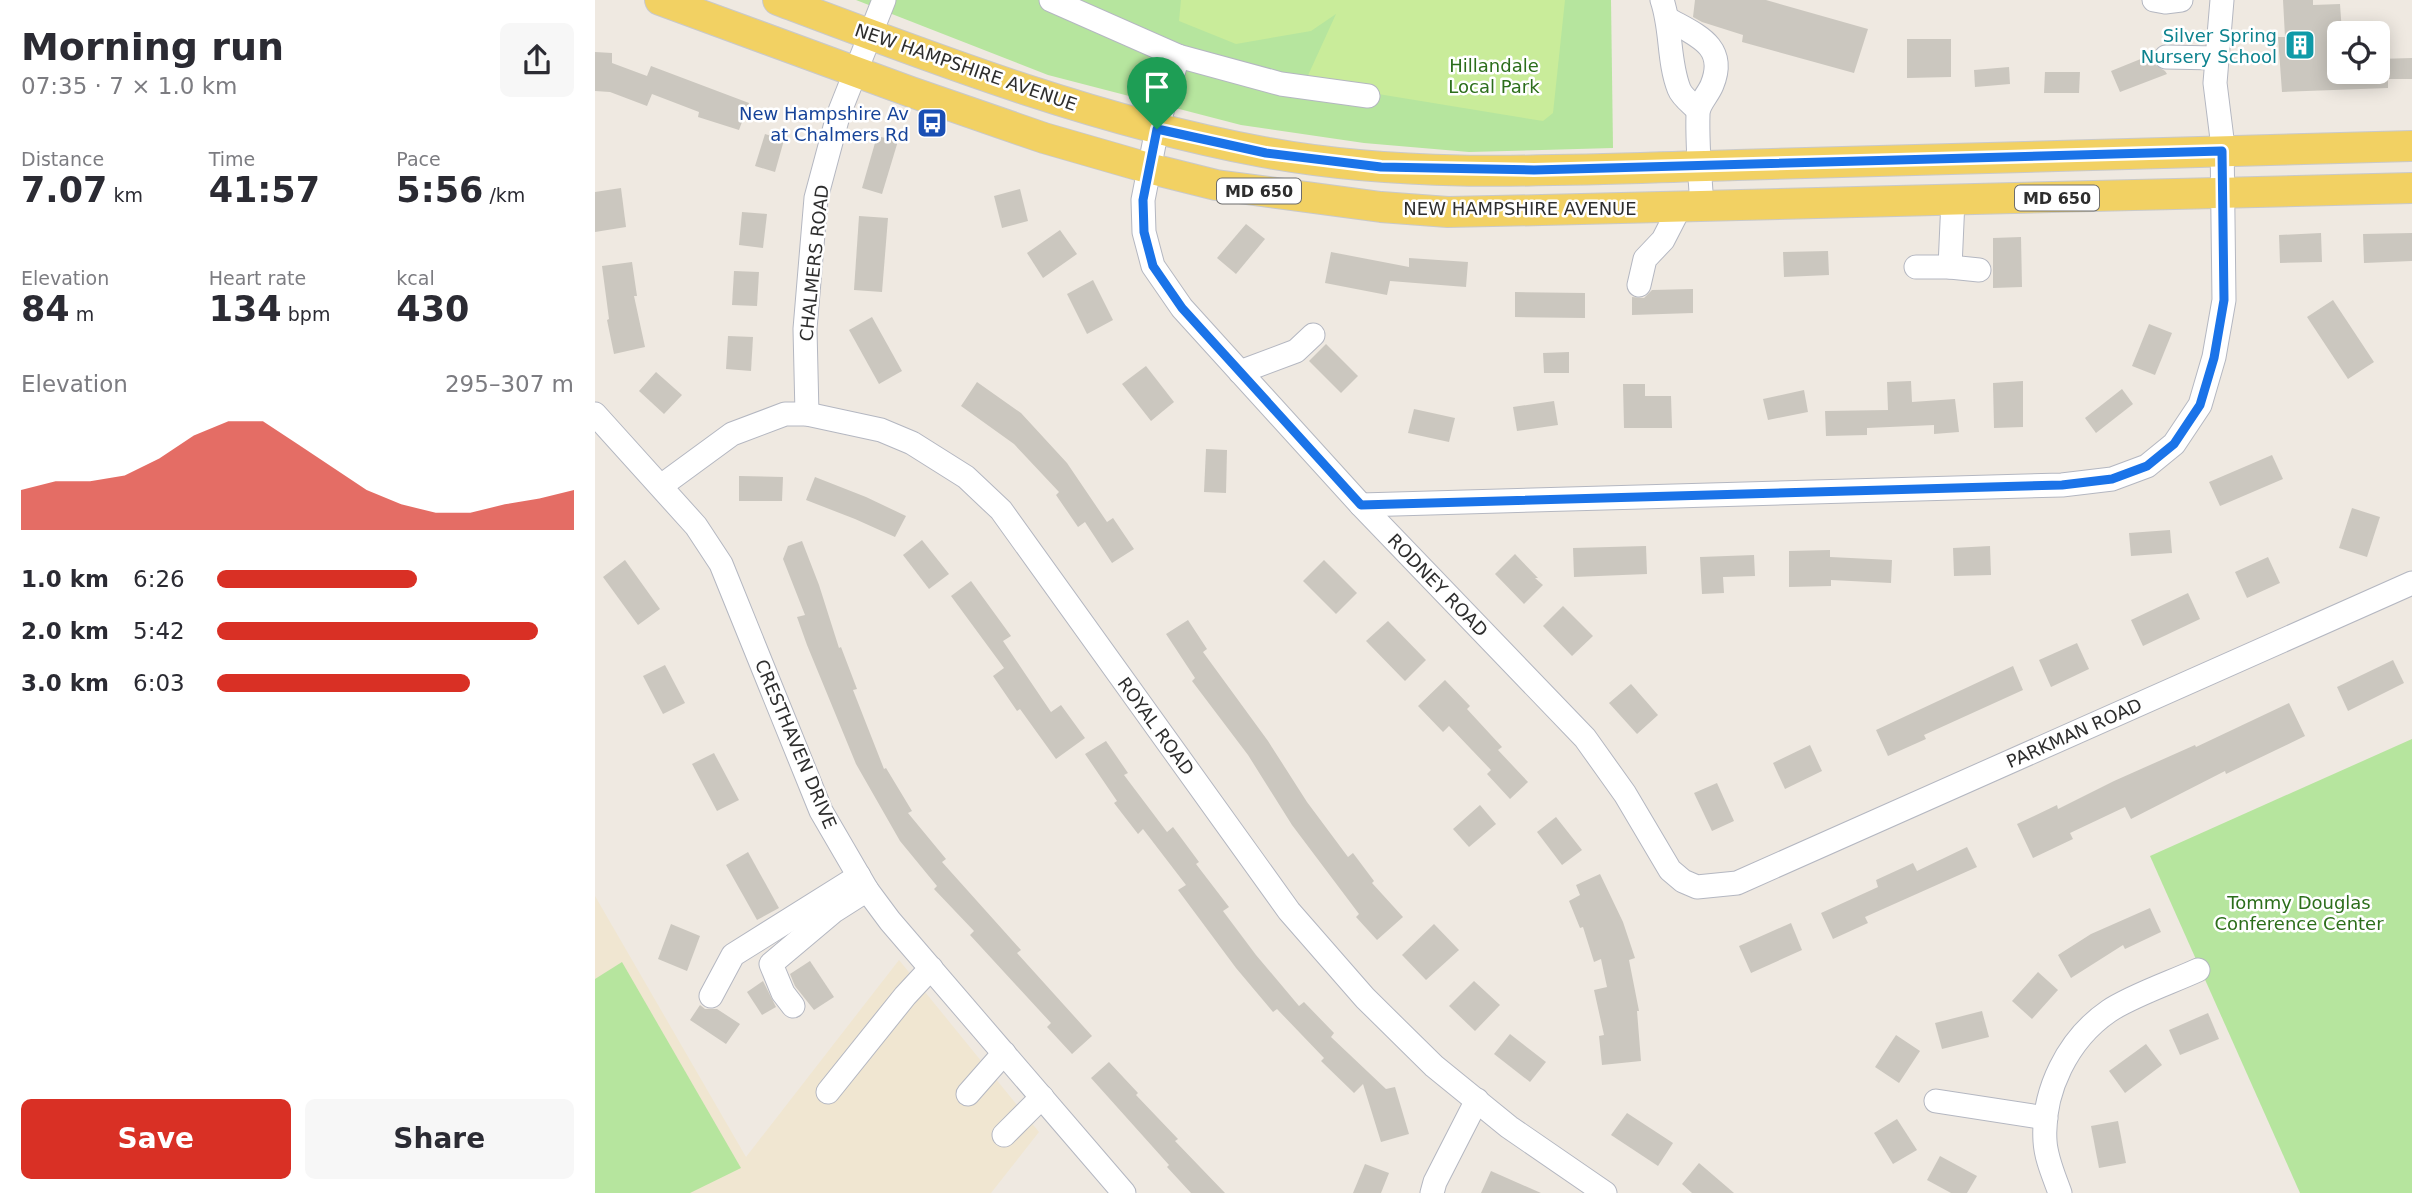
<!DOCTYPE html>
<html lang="en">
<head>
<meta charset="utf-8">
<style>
  body { margin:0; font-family:"DejaVu Sans",sans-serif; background:#f7f7f7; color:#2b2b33; height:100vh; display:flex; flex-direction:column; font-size:26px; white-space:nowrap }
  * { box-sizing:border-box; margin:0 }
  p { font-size:23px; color:#7c7c81 }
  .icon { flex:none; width:38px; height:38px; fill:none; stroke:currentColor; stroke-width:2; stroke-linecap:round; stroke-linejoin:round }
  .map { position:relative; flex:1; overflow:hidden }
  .side { display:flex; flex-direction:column; background:#fff; width:595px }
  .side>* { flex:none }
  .controls { position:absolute; left:1732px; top:21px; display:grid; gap:14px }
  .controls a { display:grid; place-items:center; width:63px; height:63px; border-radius:10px; background:#fff; box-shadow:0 4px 18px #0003; font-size:35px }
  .pin { position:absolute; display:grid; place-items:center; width:60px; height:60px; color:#fff; margin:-72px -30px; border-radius:50% 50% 50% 0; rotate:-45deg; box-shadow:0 0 7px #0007 }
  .pin .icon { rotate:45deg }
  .round { display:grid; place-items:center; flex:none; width:74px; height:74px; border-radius:10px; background:#f7f7f7 }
  .overview { display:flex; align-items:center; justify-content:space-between; height:119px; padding:0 21px }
  h1 { font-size:38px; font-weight:700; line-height:52px }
  .metrics { display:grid; grid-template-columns:repeat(3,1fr); gap:10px; height:119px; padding:7px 21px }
  .metrics div { display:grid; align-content:center }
  .metrics b { font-size:35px; font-weight:700 }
  .metrics small { font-size:19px; font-weight:400 }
  .metrics p { font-size:19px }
  .chart { height:196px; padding:14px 21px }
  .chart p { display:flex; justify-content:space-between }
  .chart svg { width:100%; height:126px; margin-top:7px; fill:#d93025; opacity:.7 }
  .primary-button { display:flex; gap:14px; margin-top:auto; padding:14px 21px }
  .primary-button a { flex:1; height:80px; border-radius:10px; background:#d93025; color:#fff; font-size:28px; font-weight:700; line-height:80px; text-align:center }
  .primary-button a+a { background:#f7f7f7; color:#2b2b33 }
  ul { padding:0 21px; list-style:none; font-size:23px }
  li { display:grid; grid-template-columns:112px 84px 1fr; align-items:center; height:52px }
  li i { height:18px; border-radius:9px; background:#d93025 }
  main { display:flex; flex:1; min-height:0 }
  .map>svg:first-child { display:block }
  .education { fill:#f0e6d1 }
  .green { fill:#b6e59e }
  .pitch { fill:#c9ec9a }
  .building { fill:#cbc7bf }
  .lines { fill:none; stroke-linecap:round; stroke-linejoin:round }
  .minor-casing { stroke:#b4b7c1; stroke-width:25 }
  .major-casing { stroke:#c9c9c9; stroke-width:32 }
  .minor { stroke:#fff; stroke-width:23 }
  .major { stroke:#f2d163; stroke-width:30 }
  .route-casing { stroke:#fff; stroke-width:14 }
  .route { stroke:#1a73e8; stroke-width:9 }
  .labels { text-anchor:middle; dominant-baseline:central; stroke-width:5; stroke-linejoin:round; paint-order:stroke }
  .shield { fill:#fff; stroke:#6d6d6d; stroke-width:2 }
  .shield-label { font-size:16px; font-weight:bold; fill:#2e2e2e }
  .culture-label { font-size:18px; fill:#0d838f; stroke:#fff; text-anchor:end }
  .park-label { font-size:18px; fill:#2c6e1b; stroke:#fff }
  .street-label { font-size:18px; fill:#2e2e2e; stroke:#fff }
  .transit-label { font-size:18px; fill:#164399; stroke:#fff; text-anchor:end }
</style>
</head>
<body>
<main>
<section class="side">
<div class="overview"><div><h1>Morning run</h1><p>07:35 · 7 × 1.0 km</p></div><a class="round"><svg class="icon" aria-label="share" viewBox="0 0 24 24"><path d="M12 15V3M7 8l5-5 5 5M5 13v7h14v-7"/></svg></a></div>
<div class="metrics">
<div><p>Distance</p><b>7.07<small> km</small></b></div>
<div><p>Time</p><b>41:57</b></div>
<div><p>Pace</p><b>5:56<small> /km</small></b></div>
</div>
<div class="metrics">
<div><p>Elevation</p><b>84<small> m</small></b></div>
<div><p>Heart rate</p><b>134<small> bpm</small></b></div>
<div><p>kcal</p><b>430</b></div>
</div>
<div class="chart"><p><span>Elevation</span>295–307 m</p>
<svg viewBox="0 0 160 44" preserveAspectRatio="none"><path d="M0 44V30L10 27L20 27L30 25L40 19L50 11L60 6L70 6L80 14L90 22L100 30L110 35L120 38L130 38L140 35L150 33L160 30V44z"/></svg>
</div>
<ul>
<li><b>1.0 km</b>6:26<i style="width:56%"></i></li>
<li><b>2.0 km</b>5:42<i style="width:90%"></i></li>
<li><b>3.0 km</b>6:03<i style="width:71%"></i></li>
</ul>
<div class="primary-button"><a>Save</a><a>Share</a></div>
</section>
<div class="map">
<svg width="1817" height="1193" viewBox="0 0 1817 1193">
  <rect width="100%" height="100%" fill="#efe9e1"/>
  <!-- education -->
  <polygon class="education" points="0,896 151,1157 304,960 444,1132 396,1193 0,1193"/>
  <!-- green -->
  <g class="green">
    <polygon points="261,0 1016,0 1018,148 874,152 769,143 646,125 453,75"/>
    <polygon points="1817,739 1817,1193 1705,1193 1555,856"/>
    <polygon points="27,962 146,1168 95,1193 0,1193 0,979"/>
  </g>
  <!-- pitch -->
  <polygon class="pitch" points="586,0 970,0 958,113 948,121 710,82 741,14 716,31 641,44 584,21"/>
  <!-- building -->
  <g class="building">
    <polygon points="1100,0 1171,0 1273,29 1259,73 1147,42 1148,35 1107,22 1098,17"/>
    <polygon points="1688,0 1718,0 1718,5 1745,4 1747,33 1745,33 1745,72 1783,72 1783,59 1817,58 1817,79 1793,79 1793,88 1687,92 1683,37 1690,37"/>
    <polygon points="1312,39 1356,39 1356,77 1312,78"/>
    <polygon points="0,52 17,53 17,63 52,76 56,66 154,103 144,130 103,117 104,112 57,94 52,106 15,92 0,91"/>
    <polygon points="1558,54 1559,64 1570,71 1572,74 1525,92 1516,71"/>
    <polygon points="1414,67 1415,84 1380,87 1379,70"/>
    <polygon points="1450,72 1485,72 1484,93 1449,93"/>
    <polygon points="170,134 189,140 180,172 160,166"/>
    <polygon points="282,136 303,141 287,194 267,188"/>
    <polygon points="26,188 31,227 0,232 0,192"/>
    <polygon points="425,189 433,221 407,228 399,196"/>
    <polygon points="147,212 172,214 168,248 144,245"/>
    <polygon points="264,216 293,218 287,292 259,290"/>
    <polygon points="651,224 670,239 641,274 622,258"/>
    <polygon points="465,230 482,254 448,278 432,253"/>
    <polygon points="1726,233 1727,262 1685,263 1684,235"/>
    <polygon points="1817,233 1817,261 1769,263 1768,234"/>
    <polygon points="1426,237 1427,287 1398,288 1398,238"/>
    <polygon points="1233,251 1234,275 1189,277 1188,252"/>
    <polygon points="736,252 814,267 814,258 873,262 871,287 795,281 792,295 730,283"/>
    <polygon points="37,262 42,296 39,296 50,347 19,354 12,320 14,319 7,266"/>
    <polygon points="139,271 164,272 162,306 137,305"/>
    <polygon points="498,280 518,320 492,334 472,294"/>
    <polygon points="1098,289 1098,313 1037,315 1037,297 1049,298 1057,290"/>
    <polygon points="920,292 990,293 990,318 920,317"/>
    <polygon points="1738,300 1779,362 1753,379 1712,317"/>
    <polygon points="277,317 307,371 284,384 254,330"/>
    <polygon points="1554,324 1577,333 1560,375 1537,366"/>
    <polygon points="133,336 158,337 156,371 131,369"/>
    <polygon points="731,344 763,376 746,393 714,361"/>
    <polygon points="974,352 974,373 949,373 948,353"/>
    <polygon points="551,366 579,402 556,421 527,384"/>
    <polygon points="61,372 87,395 69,414 44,391"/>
    <polygon points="1316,381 1317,402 1360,399 1364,432 1339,434 1339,425 1272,428 1272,435 1231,436 1230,411 1293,410 1292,382"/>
    <polygon points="1428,381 1428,427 1399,428 1398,383"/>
    <polygon points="382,382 426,413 472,463 512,522 518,518 539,549 517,563 490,522 483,527 461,495 464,492 419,444 366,406"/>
    <polygon points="1028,384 1050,384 1050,396 1076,396 1077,428 1029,428"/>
    <polygon points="1527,389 1538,404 1501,433 1490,418"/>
    <polygon points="1209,390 1213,412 1173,420 1168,399"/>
    <polygon points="959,401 963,425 922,431 918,407"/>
    <polygon points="819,409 860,418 854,442 813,433"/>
    <polygon points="611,449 632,450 631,493 609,492"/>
    <polygon points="1677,455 1688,479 1625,506 1614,482"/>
    <polygon points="144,476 188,477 187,501 144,501"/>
    <polygon points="220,477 271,497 311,516 300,537 260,519 211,500"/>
    <polygon points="1757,508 1785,517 1772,557 1744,548"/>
    <polygon points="1575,530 1577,553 1536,556 1534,533"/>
    <polygon points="327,540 354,574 334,589 308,555"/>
    <polygon points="207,541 224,585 244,648 246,647 262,689 258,690 289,769 291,768 317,811 313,813 351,859 347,862 426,950 422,953 497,1036 477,1054 452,1027 456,1023 375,935 379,931 339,889 342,886 305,841 261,764 212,645 202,617 210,615 188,559 193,546"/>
    <polygon points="1051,546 1052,574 979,577 978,548"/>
    <polygon points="1395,546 1396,575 1359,576 1358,548"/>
    <polygon points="1235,550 1235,557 1297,560 1296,583 1236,580 1236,586 1194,587 1194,551"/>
    <polygon points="920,554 943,578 940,578 948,585 929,604 900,574"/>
    <polygon points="1159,555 1160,576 1128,577 1129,593 1107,594 1105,557"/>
    <polygon points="1673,557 1685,583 1652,598 1640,572"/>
    <polygon points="30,560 65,609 43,625 8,577"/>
    <polygon points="729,560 762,593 741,614 708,581"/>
    <polygon points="376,581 416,636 408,641 456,712 466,705 490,738 461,759 425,709 422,711 398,676 409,668 356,596"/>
    <polygon points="1593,593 1605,619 1548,646 1536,620"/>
    <polygon points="968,606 998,636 977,656 948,626"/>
    <polygon points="593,620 612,649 608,652 673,741 712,802 753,857 758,853 779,881 777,883 808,917 782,940 761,917 764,914 697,825 653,755 597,681 600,678 571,634"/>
    <polygon points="793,621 831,660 810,681 771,641"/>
    <polygon points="1482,643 1494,669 1456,687 1444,660"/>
    <polygon points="1798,660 1809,683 1753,711 1742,687"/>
    <polygon points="70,665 90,703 68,714 48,676"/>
    <polygon points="1418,666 1428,690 1329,735 1331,739 1293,756 1281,730"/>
    <polygon points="850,680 875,706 872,709 907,747 903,750 933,782 915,799 892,774 896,770 854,726 848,732 823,706"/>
    <polygon points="1036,684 1063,715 1042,734 1014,703"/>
    <polygon points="1694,703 1710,736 1631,774 1630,771 1536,819 1530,807 1475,833 1478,839 1438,858 1422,824 1462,805 1463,809 1519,781 1600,745 1601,747"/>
    <polygon points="511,741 533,773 529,775 572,832 578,827 604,862 601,864 634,907 628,911 661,955 704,1006 709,1002 739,1033 736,1037 791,1089 800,1087 814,1134 786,1142 768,1084 759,1093 726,1061 729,1058 682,1009 678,1012 641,968 583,890 591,885 548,829 543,834 519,803 522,801 490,754"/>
    <polygon points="1215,745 1227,771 1190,789 1178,763"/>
    <polygon points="119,753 144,800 122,811 97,764"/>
    <polygon points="1122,783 1139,821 1117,831 1099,793"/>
    <polygon points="885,805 901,824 874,847 858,829"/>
    <polygon points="961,817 987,850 967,865 942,832"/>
    <polygon points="1372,847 1382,867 1270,917 1273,923 1238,939 1226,913 1283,887 1281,880 1318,863 1322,871"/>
    <polygon points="153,852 184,908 162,920 131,865"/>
    <polygon points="1005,874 1028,922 1040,958 1034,960 1044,1011 1042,1011 1046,1061 1007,1065 1004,1036 1009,1035 999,990 1012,987 1006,959 999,962 988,927 985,928 974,901 985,895 981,885"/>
    <polygon points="1555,908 1566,932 1530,949 1528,945 1476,978 1463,955 1496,934"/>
    <polygon points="1196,923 1207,950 1156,973 1144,946"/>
    <polygon points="76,924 105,936 92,971 63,959"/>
    <polygon points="839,924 864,950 831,980 807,955"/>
    <polygon points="215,961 239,997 219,1010 200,986 195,974"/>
    <polygon points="1443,972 1463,990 1437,1019 1417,1001"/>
    <polygon points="168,981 181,1007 167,1015 152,992"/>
    <polygon points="879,981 905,1005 880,1031 854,1006"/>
    <polygon points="105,1005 110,1009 122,1009 145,1024 131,1044 95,1020"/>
    <polygon points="1387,1011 1394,1037 1347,1049 1340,1023"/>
    <polygon points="1613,1013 1624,1039 1585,1055 1574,1030"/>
    <polygon points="915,1034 951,1062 935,1082 899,1054"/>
    <polygon points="1301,1035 1325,1051 1304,1083 1280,1067"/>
    <polygon points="1551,1044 1567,1065 1530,1093 1514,1071"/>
    <polygon points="514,1062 543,1093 541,1095 583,1139 580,1141 630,1193 596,1193 572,1167 574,1165 496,1078"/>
    <polygon points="1032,1113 1078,1143 1063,1166 1016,1135"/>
    <polygon points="1302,1119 1322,1150 1298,1164 1279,1133"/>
    <polygon points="1523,1121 1531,1163 1504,1168 1496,1126"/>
    <polygon points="1345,1156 1382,1176 1372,1193 1356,1193 1332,1180"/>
    <polygon points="1104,1163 1139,1193 1097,1193 1087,1184"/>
    <polygon points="770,1164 794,1173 786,1193 758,1193"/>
    <polygon points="896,1171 946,1193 886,1193"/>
  </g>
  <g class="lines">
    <!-- minor casing -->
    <g class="minor-casing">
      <g id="minor">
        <polyline points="456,0 583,56 562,129 548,200 549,232 558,266 587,308 766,505 990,738 1030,794 1075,870 1088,881 1102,887 1142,883 1817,583"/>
        <path d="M 1067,0 C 1077,29 1073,61 1084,89 C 1087,97 1097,104 1103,110"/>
        <polyline points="1559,0 1570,2 1586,0"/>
        <path d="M 1073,19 C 1101,35 1133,46 1117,85 C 1113,95 1103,104 1103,114 C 1102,145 1105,176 1107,206"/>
        <polyline points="583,56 686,84 773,96"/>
        <polyline points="1571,57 1621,58"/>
        <polyline points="1321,267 1355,267 1358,200"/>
        <polyline points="1355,267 1384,270"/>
        <polyline points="1044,285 1050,259 1068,240 1085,207"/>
        <polyline points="645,372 701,351 718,335"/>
        <polyline points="0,414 101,526 126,564 226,811 272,890 295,921 529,1193"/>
        <polyline points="212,414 210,329 221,198 243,116 289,0"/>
        <polyline points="66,486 137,434 190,414 212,414 286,430 317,443 371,477 406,510 694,911 770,998 839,1066 914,1127 1010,1193"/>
        <polyline points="766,505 1467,485 1517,479 1552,466 1579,444 1605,405 1619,357 1629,300 1627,139 1620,83 1627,0"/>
        <polyline points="116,996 138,955 264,876"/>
        <polyline points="198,1006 188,993 176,964 239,911 272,890"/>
        <polyline points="233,1092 310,996 336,968"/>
        <polyline points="373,1094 409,1053"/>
        <polyline points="1341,1101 1451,1118"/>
        <polyline points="409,1135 447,1097"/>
        <polyline points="837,1193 840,1182 882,1100"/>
        <path d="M 1465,1193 C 1459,1176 1451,1159 1450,1141 C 1447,1091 1473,1039 1514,1011 C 1536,996 1577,982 1603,970"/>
      </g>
    </g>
    <!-- major casing -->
    <g class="major-casing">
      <g id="major">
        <polyline points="65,0 316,92 449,138 553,168 621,185 786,207 853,212 947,210 1817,188"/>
        <path d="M 183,0 C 342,60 501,121 668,152 C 823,181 985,169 1142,165 C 1367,159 1592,152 1817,146"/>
      </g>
    </g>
    <!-- minor -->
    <use href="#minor" class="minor"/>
    <!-- major -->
    <use href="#major" class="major"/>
  </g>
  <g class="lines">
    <!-- route casing -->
    <g class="route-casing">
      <polygon id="route" points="562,129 671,153 786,167 939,170 1627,151 1629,300 1619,358 1605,405 1579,444 1552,466 1517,479 1467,485 766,505 587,308 558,266 549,232 548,200"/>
    </g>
    <!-- route -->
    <use href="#route" class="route"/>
  </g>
  <!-- icons -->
  <defs>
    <g id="building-square" transform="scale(1.575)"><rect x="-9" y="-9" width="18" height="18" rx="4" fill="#0f9aa8" stroke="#fff"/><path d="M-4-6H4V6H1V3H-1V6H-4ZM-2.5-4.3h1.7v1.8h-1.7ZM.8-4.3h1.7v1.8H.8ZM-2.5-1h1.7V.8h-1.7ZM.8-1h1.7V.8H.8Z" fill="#fff"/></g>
    <g id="bus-square" transform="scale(1.575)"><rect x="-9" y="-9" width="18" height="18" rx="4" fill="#1a4fb4" stroke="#fff"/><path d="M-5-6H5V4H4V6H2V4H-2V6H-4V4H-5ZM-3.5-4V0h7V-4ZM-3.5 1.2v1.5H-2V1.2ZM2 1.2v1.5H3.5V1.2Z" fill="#fff"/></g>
  </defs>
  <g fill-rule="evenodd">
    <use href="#building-square" x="1705" y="45"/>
    <use href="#bus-square" x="337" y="123"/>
  </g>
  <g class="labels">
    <!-- shield labels -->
    <g class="shield">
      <rect x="622" y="178.5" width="84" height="25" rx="5"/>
      <rect x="1420" y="185.5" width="84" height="25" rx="5"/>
    </g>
    <g class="shield-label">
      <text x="664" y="191">MD 650</text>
      <text x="1462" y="198">MD 650</text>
    </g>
    <!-- culture labels -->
    <g class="culture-label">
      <text x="1682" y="35">Silver Spring<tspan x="1682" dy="21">Nursery School</tspan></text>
    </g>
    <!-- park labels -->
    <g class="park-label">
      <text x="899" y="65">Hillandale<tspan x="899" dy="21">Local Park</tspan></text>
      <text x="1704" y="902">Tommy Douglas<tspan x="1704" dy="21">Conference Center</tspan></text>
    </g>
    <!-- street labels -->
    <g class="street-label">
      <text transform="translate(371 67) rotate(19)">NEW HAMPSHIRE AVENUE</text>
      <text x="925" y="208">NEW HAMPSHIRE AVENUE</text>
      <text transform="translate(219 263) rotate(-84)">CHALMERS ROAD</text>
      <text transform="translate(843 585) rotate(46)">RODNEY ROAD</text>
      <text transform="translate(561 726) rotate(54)">ROYAL ROAD</text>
      <text transform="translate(1479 733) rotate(-24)">PARKMAN ROAD</text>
      <text transform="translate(201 744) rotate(67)">CRESTHAVEN DRIVE</text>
    </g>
    <!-- transit labels -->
    <g class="transit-label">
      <text x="314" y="113">New Hampshire Av<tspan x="314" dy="21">at Chalmers Rd</tspan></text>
    </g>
  </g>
</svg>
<div class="controls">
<a><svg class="icon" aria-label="locate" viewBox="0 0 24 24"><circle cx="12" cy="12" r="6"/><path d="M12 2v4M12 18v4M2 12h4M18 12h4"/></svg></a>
</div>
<div class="pin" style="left:562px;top:129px;background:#1e9e55"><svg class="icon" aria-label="arrive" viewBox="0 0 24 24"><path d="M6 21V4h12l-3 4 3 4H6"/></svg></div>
</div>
</main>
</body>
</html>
